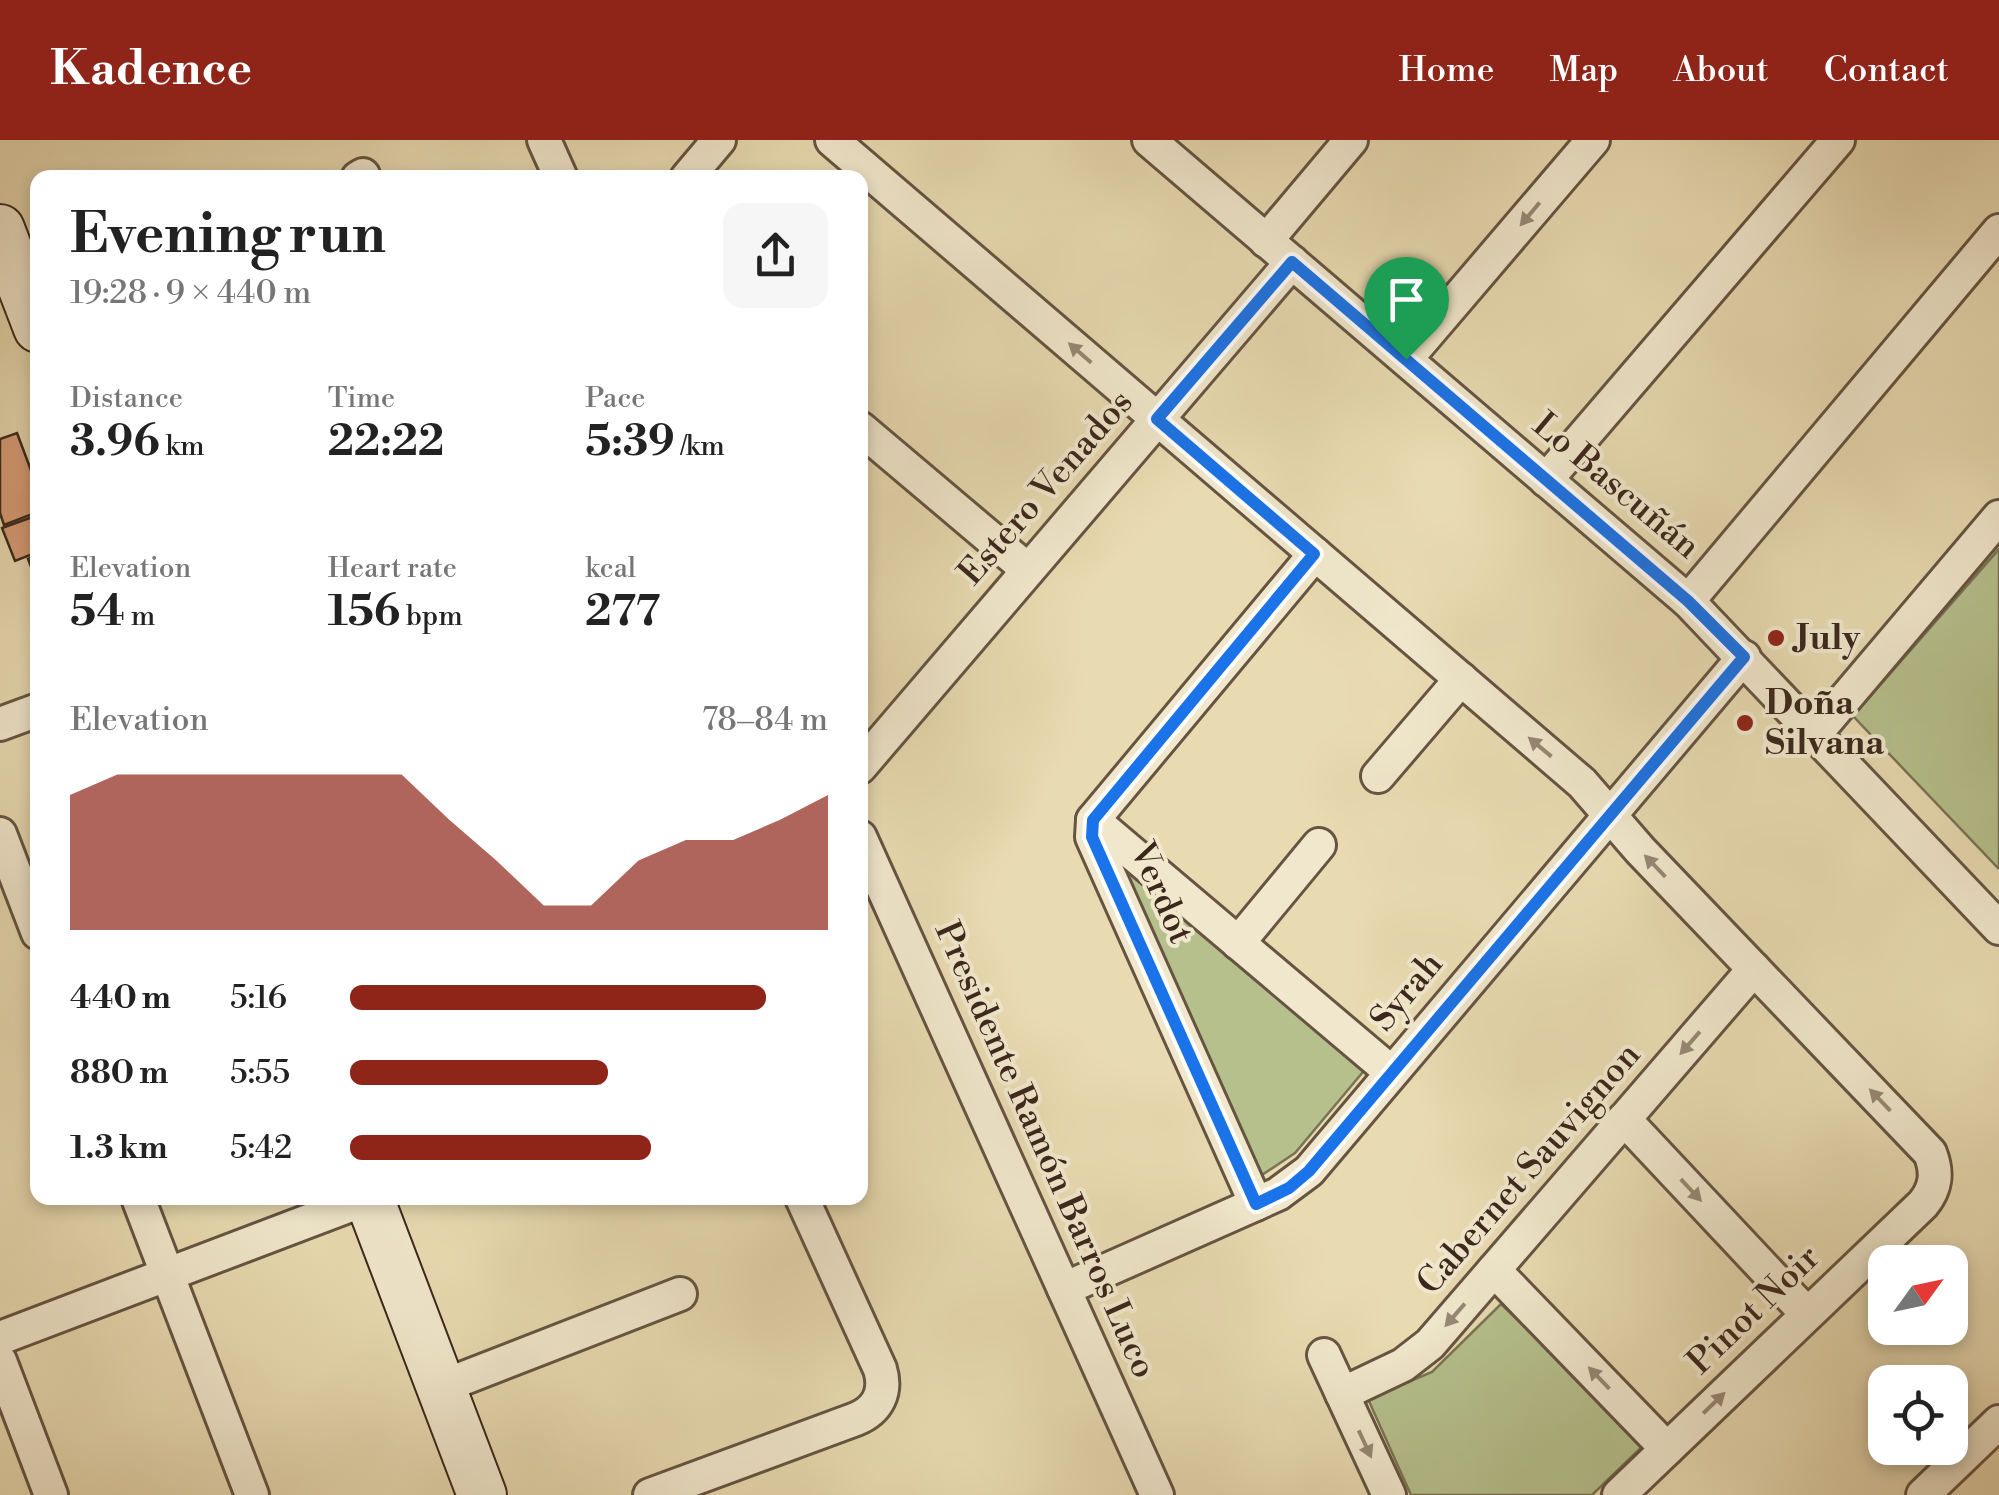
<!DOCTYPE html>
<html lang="en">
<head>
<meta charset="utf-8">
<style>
  body { margin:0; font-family:"Libre Bodoni",serif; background:#f6f6f6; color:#222; height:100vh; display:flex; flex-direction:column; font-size:38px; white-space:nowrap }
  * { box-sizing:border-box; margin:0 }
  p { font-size:32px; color:#767676 }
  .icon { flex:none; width:55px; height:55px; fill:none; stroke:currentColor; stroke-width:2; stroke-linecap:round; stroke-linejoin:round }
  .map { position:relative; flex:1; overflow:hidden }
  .panel { position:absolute; left:30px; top:30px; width:838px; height:1035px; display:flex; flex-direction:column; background:#fff; border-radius:20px; box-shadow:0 5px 15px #0003 }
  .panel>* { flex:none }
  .needle { width:65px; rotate:57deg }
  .tools { position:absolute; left:1868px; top:1105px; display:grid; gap:20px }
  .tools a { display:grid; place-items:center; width:100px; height:100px; border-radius:20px; background:#fff; box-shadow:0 5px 15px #0003; font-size:50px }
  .pin { position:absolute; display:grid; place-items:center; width:85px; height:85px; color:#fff; margin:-102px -42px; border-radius:50% 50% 50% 0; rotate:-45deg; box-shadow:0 0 10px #0007 }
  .pin .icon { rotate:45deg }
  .round { display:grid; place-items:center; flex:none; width:105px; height:105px; border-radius:20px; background:#f6f6f6 }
  .summary { display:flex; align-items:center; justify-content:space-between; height:170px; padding:0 40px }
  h1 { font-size:55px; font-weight:800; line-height:75px }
  .stats { display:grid; grid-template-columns:repeat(3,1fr); gap:15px; height:170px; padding:10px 40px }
  .stats div { display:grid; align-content:center }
  .stats b { font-size:42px; font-weight:800 }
  .stats small { font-size:28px; font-weight:400 }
  .stats p { font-size:28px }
  .chart { height:280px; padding:20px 40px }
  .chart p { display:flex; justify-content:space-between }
  .chart svg { width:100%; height:180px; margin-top:10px; fill:#8f2418; opacity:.7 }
  ul { padding:0 40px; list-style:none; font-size:32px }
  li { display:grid; grid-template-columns:160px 120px 1fr; align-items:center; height:75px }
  li i { height:25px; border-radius:12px; background:#8f2418 }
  header { display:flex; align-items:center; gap:60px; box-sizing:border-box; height:140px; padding:0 50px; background:#8f2418; color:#fff }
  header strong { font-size:48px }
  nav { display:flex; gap:55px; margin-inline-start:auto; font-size:35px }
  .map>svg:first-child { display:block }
  .green { fill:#b5c08c; stroke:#787454; stroke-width:2.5 }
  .building { fill:#d79d77; stroke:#3b281d; stroke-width:2.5 }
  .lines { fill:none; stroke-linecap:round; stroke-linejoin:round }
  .street-casing { stroke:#665442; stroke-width:38 }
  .secondary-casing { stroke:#3b281d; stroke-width:52 }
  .street { stroke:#f0e7cc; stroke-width:32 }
  .secondary { stroke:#f0e7cc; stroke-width:48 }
  .oneway { fill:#968874 }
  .route-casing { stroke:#fff; stroke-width:20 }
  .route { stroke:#1a73e8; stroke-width:12 }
  .poi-dot { fill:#8f2418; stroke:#f0e7cc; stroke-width:4 }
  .labels { text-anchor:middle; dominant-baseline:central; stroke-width:8; stroke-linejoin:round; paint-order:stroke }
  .street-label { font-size:35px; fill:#3b281d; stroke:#f0e7cc }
  .poi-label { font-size:35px; font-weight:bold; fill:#3b281d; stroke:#f0e7cc; text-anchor:start }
</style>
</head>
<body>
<header>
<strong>Kadence</strong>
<nav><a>Home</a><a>Map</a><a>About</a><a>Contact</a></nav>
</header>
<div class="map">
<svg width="1999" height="1355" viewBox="0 0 1999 1355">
  <rect width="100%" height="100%" fill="#e8dab1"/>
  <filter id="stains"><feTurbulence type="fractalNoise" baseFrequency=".002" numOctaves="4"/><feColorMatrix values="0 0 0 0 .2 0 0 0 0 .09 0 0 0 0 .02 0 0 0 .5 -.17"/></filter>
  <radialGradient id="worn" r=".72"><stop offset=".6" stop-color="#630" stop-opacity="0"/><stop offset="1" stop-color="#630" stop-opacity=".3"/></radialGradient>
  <!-- green -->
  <g class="green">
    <polygon points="1999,409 1999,727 1998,728 1853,576"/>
    <polygon points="1113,711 1368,926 1295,1013 1256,1039"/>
    <polygon points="1501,1164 1646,1303 1592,1355 1411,1355 1368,1259 1432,1232"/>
  </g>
  <!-- building -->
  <g class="building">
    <polygon points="17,293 38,349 38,372 4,385 0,373 0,299"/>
    <polygon points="38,375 38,412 15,421 2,388"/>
    <polygon points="38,415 38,436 35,437 28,419"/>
  </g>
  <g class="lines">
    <!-- street casing -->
    <g class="street-casing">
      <g id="street">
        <polyline points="544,0 561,38"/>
        <path d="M 832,0 L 1582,643 L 1640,710 L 1930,1013 C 1938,1033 1936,1048 1923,1064 L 1619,1355"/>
        <polyline points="1149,0 1688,461 1999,788"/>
        <polyline points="358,38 363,35"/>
        <polyline points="687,38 719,0"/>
        <polyline points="1266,101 1351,0"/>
        <polyline points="1406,219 1593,0"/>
        <polyline points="860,288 1028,430"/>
        <polyline points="1546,340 1838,0"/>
        <polyline points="1688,461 1999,91"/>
        <polyline points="0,584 38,570"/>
        <polyline points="1816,593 1999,377"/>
        <polyline points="860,627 1292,122"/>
        <polyline points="1378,636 1461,539"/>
        <polyline points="1093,680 1391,932"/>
        <polyline points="0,694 38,793"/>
        <polyline points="860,697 1157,1355"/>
        <polyline points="1238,803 1319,705"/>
        <polyline points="1624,979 1807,1174"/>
        <polyline points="138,1058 252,1355"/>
        <polyline points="1256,1064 1092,697 1093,680 1315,414"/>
        <polyline points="1494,1130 1667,1309"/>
        <polyline points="1064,1149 1278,1054 1309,1031 1744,517"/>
        <polyline points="0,1198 369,1058"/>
        <polyline points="1324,1215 1389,1355"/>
        <polyline points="0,1221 51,1355"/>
        <polyline points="441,1247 680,1154"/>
        <polyline points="1342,1254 1403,1225 1430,1204 1754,829"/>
        <path d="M 650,1355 L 856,1279 C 878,1270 887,1252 880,1229 L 802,1058"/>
        <polyline points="1923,1355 1999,1282"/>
      </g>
    </g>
    <!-- secondary casing -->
    <g class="secondary-casing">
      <g id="secondary">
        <polyline points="0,89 38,188"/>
        <polyline points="369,1058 482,1355"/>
      </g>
    </g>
    <!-- street -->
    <use href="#street" class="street"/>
    <!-- secondary -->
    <use href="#secondary" class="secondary"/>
  </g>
  <!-- one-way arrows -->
  <defs><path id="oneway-solid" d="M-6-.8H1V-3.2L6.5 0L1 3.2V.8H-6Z" transform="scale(2.5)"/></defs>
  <g class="oneway">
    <use href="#oneway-solid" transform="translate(1530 74) rotate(130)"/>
    <use href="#oneway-solid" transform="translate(1080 213) rotate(-139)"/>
    <use href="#oneway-solid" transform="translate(1540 607) rotate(-140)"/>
    <use href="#oneway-solid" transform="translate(1655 726) rotate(-134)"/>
    <use href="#oneway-solid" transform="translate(1690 903) rotate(131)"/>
    <use href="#oneway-solid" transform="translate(1880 960) rotate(-134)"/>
    <use href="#oneway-solid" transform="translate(1691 1050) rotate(47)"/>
    <use href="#oneway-solid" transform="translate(1455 1175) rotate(131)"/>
    <use href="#oneway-solid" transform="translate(1599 1238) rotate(-134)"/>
    <use href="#oneway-solid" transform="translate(1714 1263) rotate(-44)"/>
    <use href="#oneway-solid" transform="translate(1365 1304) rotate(65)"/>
  </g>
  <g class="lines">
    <!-- route casing -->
    <g class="route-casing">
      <polygon id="route" points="1292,122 1688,461 1744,517 1309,1031 1289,1048 1256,1064 1092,697 1093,680 1314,414 1157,279"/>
    </g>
    <!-- route -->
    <use href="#route" class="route"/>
  </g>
  <!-- markers -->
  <g class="poi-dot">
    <circle cx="1776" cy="498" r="10"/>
    <circle cx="1745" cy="583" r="10"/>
  </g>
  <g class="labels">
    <!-- street labels -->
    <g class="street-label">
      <text transform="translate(1616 346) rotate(40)">Lo Bascuñán</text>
      <text transform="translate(1046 348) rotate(-49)">Estero Venados</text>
      <text transform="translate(1161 753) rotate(66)">Verdot</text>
      <text transform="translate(1407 852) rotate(-50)">Syrah</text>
      <text transform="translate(1045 1010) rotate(66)">Presidente Ramón Barros Luco</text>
      <text transform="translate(1529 1029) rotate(-49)">Cabernet Sauvignon</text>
      <text transform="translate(1754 1170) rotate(-44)">Pinot Noir</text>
    </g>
    <!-- poi labels -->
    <g class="poi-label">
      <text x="1796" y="498">July</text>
      <text x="1765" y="563">Doña<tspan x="1765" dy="40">Silvana</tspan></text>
    </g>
  </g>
  <rect width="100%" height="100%" filter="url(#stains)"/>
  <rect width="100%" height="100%" fill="url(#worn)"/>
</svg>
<div class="tools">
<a><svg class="needle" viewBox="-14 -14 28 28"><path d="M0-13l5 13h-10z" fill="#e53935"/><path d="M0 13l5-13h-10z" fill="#767676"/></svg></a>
<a><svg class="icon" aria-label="locate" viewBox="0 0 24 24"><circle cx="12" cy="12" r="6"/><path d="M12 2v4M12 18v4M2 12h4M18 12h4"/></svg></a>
</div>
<div class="pin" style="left:1406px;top:219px;background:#1e9e55"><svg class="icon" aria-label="arrive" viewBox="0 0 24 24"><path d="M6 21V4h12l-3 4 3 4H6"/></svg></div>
<section class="panel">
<div class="summary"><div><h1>Evening run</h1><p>19:28 · 9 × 440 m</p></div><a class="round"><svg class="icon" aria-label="share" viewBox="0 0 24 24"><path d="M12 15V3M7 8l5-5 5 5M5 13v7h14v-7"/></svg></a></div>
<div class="stats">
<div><p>Distance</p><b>3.96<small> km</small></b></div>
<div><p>Time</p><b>22:22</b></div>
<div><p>Pace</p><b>5:39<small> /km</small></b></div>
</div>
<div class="stats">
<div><p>Elevation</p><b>54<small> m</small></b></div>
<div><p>Heart rate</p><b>156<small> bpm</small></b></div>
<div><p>kcal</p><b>277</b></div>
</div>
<div class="chart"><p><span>Elevation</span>78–84 m</p>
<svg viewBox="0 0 160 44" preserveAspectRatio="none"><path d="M0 44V11L10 6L20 6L30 6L40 6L50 6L60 6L70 6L80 17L90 27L100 38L110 38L120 27L130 22L140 22L150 17L160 11V44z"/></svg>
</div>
<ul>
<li><b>440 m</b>5:16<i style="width:87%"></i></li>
<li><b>880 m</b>5:55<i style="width:54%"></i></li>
<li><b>1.3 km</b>5:42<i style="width:63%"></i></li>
</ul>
</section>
</div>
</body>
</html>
